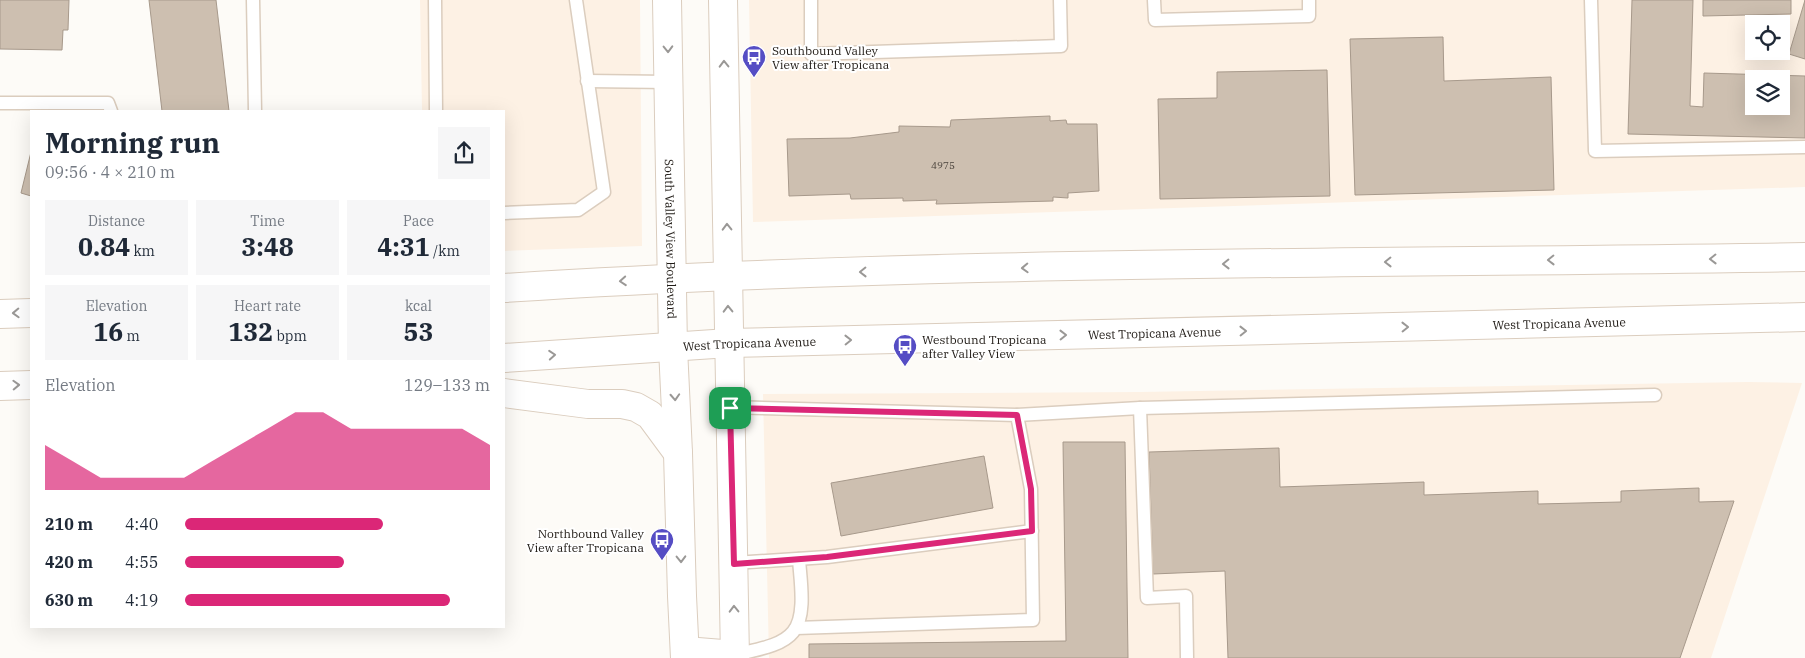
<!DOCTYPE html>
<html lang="en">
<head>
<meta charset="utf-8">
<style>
  body { margin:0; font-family:"IBM Plex Serif",serif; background:#f6f6f7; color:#1f2937; height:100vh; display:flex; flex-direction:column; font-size:19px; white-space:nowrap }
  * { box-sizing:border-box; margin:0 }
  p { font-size:16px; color:#747a83 }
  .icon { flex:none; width:28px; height:28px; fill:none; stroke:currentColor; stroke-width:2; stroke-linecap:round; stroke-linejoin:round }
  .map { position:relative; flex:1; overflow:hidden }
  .side { position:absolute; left:30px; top:110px; width:475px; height:518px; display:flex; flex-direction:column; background:#fff; border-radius:0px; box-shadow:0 5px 20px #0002 }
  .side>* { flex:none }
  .tools { position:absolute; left:1745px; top:15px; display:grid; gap:10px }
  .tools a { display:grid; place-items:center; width:45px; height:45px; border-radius:0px; background:#fff; box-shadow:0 5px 20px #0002; font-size:25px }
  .pin { position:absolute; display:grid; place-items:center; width:42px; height:42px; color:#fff; margin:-21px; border-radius:10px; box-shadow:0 2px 8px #0006 }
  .round { display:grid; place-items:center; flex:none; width:52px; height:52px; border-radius:0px; background:#f6f6f7 }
  .overview { display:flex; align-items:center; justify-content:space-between; height:85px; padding:0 15px }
  h1 { font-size:28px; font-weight:700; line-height:38px }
  .metrics { display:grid; grid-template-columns:repeat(3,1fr); gap:8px; height:85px; padding:5px 15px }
  .metrics div { display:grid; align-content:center; border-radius:0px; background:#f6f6f7; text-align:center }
  .metrics b { font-size:25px; font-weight:700 }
  .metrics small { font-size:14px; font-weight:400 }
  .metrics p { font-size:14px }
  .chart { height:140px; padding:10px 15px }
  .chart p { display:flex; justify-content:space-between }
  .chart svg { width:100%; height:90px; margin-top:5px; fill:#db2777; opacity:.7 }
  ul { padding:0 15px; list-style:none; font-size:16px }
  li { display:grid; grid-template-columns:80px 60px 1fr; align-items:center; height:38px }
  li i { height:12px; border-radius:6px; background:#db2777 }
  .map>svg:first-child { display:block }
  .built { fill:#fdf1e4; fill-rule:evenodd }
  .building { fill:#cdbfb0; stroke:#a7998b; fill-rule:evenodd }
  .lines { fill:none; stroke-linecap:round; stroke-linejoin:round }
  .service-casing { stroke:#dbcdbe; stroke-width:15 }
  .secondary-casing { stroke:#dbcdbe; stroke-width:30 }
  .primary-casing { stroke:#dbcdbe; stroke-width:30 }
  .service { stroke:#fff; stroke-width:12 }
  .secondary { stroke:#fff; stroke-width:28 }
  .primary { stroke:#fff; stroke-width:28 }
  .oneway { stroke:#9a9896 }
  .route-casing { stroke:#fff; stroke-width:10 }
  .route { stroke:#db2777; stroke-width:6 }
  .labels { text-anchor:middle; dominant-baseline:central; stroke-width:4; stroke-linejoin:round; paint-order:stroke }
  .number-label { font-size:10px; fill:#4a433c }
  .poi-label { font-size:12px; fill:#1f1a15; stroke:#fff; text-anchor:start }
  .street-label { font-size:12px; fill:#1f1a15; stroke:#fff }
</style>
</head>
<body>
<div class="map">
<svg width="1805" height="658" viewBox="0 0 1805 658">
  <rect width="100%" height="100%" fill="#fdfbf7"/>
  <!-- built -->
  <g class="built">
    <polygon points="420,0 640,0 642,246 504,251 504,111 422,111"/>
    <path d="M 749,0 L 1805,0 L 1805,187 L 753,222 ZM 1754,24 L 1781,24 L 1781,51 L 1754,51 ZM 1754,79 L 1781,79 L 1781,106 L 1754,106 Z"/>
    <polygon points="1748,382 1802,383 1711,658 769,658 763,394 1140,392"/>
  </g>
  <!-- building -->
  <g class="building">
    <polygon points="0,0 69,0 68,30 63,30 62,50 0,49"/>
    <polygon points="149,0 216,0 229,111 162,111"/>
    <path d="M 1632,0 L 1693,0 L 1690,106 L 1703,107 L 1704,73 L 1805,76 L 1805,138 L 1628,134 ZM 1754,79 L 1781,79 L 1781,106 L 1754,106 Z"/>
    <polygon points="1703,0 1791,0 1791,14 1703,16"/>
    <polygon points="1805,0 1805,59 1789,54"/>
    <polygon points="1443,37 1444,81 1551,77 1554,190 1355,195 1350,39"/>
    <polygon points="1327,70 1330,196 1160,199 1158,99 1217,98 1217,72"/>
    <polygon points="1050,116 1050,121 1066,120 1067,124 1097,124 1099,191 1068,193 1068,198 1053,197 1053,201 936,204 937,200 903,201 903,198 851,199 850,194 789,196 787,139 850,138 899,132 899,126 950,127 951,120"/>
    <polygon points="31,152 31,196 21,193"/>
    <polygon points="1063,442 1125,442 1128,658 809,658 809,644 1066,641"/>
    <polygon points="1279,448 1280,487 1424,482 1424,495 1538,491 1538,504 1621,502 1621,491 1699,488 1699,502 1734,501 1680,658 1228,658 1225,571 1153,574 1149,452"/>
    <polygon points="984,456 993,508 841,536 831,483"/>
  </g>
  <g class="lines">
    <!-- service casing -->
    <g class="service-casing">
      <g id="service">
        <polyline points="253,0 255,111"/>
        <polyline points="435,0 436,111"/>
        <polyline points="811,0 811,54 1061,46 1060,0"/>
        <polyline points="1154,0 1155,20 1309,16 1309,0"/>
        <polyline points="1591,0 1595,151 1805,147"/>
        <polyline points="587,81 669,82"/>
        <polyline points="0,103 108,103 111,111"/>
        <polyline points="504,213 578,210 604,192 576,0"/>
        <polyline points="730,407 1017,415 1031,489 1033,620 796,628"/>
        <polyline points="1140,408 1147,598 1186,596 1187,658"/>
        <polyline points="1017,415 1140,408 1655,395"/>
        <polyline points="734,563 827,557 1032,531"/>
        <path d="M 735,655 C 753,650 781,647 793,632 C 807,616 800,578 799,559"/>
      </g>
    </g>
    <!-- secondary casing -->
    <g class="secondary-casing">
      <g id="secondary">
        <path id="s1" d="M 667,0 L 673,348 L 678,453 L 682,596 L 685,658"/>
        <polyline points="723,0 735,658"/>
        <polyline points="685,651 735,655"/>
      </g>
    </g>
    <!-- primary casing -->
    <g class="primary-casing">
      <g id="primary">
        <path d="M 504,288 C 937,260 1371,264 1805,257"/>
        <polyline points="0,314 31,313"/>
        <path id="s2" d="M 504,358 L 729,343 L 1805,317"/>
        <polyline points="0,386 31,385"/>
        <polyline points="504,393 588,404 622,404 636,407 650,415 678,453"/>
      </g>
    </g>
    <!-- service -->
    <use href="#service" class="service"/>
    <!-- secondary -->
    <use href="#secondary" class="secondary"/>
    <!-- primary -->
    <use href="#primary" class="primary"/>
  </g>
  <!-- one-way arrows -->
  <defs><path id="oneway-chevron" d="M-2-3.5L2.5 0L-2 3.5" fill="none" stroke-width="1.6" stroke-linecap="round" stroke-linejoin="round" transform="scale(1.25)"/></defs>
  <g class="oneway">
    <use href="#oneway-chevron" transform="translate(668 49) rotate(89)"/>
    <use href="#oneway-chevron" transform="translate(724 64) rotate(-91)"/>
    <use href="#oneway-chevron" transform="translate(727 227) rotate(-91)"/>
    <use href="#oneway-chevron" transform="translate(1713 259) rotate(179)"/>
    <use href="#oneway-chevron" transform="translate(1551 260) rotate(179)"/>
    <use href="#oneway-chevron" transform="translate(1388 262) rotate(179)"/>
    <use href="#oneway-chevron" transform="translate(1226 264) rotate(179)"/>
    <use href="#oneway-chevron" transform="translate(1025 268) rotate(178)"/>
    <use href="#oneway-chevron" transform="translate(863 272) rotate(179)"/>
    <use href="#oneway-chevron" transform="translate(623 281) rotate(176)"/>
    <use href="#oneway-chevron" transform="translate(728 309) rotate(-91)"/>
    <use href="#oneway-chevron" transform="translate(16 313) rotate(178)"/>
    <use href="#oneway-chevron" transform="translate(1405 327) rotate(-1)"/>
    <use href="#oneway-chevron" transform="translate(1243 331) rotate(-1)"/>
    <use href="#oneway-chevron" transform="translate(1063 335) rotate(-1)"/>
    <use href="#oneway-chevron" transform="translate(848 340) rotate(-1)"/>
    <use href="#oneway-chevron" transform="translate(552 355) rotate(-4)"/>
    <use href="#oneway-chevron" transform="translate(16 385) rotate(-2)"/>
    <use href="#oneway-chevron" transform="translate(675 397) rotate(87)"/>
    <use href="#oneway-chevron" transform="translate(681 559) rotate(89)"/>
    <use href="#oneway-chevron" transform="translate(734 609) rotate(-91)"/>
  </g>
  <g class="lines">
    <!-- route casing -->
    <g class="route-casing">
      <polygon id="route" points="730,408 1017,415 1031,489 1032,531 827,557 734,564"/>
    </g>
    <!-- route -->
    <use href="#route" class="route"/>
  </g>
  <!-- icons -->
  <defs>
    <g id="bus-pin" transform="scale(1.25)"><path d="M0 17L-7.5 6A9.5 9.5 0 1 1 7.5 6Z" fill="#554dc4" stroke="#fff"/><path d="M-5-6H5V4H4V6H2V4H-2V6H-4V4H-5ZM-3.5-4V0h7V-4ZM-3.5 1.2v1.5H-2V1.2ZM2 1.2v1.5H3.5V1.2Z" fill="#fff"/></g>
  </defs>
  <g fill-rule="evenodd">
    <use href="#bus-pin" x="754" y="57"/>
    <use href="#bus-pin" x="905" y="346"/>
    <use href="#bus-pin" x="662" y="540"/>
  </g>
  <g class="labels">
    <!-- number labels -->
    <g class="number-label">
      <text x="943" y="165">4975</text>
    </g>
    <!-- poi labels -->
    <g class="poi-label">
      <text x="772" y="50">Southbound Valley<tspan x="772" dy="14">View after Tropicana</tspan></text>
      <text x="922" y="339">Westbound Tropicana<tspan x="922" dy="14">after Valley View</tspan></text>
      <text x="644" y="533" text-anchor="end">Northbound Valley<tspan x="644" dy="14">View after Tropicana</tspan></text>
    </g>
    <!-- street labels -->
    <g class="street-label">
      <text stroke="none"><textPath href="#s1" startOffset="239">South Valley View Boulevard</textPath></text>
      <text stroke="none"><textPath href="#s2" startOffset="1056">West Tropicana Avenue</textPath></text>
      <text stroke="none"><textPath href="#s2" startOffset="651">West Tropicana Avenue</textPath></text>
      <text stroke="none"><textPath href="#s2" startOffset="246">West Tropicana Avenue</textPath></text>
    </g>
  </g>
</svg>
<div class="tools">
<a><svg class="icon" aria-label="locate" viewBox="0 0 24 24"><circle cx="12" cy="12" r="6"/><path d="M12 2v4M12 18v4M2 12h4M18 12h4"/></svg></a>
<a><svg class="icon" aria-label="layers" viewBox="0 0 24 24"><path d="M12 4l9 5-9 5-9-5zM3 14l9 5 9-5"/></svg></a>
</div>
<div class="pin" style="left:730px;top:408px;background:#1e9e55"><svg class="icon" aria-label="arrive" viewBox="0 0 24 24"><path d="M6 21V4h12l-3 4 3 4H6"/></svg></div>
<section class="side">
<div class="overview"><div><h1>Morning run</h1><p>09:56 · 4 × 210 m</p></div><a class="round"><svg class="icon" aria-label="share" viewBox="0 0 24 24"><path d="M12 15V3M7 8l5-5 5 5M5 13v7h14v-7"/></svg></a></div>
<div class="metrics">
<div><p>Distance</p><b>0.84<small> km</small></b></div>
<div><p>Time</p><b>3:48</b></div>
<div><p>Pace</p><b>4:31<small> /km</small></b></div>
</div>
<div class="metrics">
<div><p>Elevation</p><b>16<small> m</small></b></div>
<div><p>Heart rate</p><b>132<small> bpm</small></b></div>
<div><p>kcal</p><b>53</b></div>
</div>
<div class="chart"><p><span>Elevation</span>129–133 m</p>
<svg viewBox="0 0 160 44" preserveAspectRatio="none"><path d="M0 44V22L10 30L20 38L30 38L40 38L50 38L60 30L70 22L80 14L90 6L100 6L110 14L120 14L130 14L140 14L150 14L160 22V44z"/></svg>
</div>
<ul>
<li><b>210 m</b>4:40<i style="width:65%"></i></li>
<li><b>420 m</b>4:55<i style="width:52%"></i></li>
<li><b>630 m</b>4:19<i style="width:87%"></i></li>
</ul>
</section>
</div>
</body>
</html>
